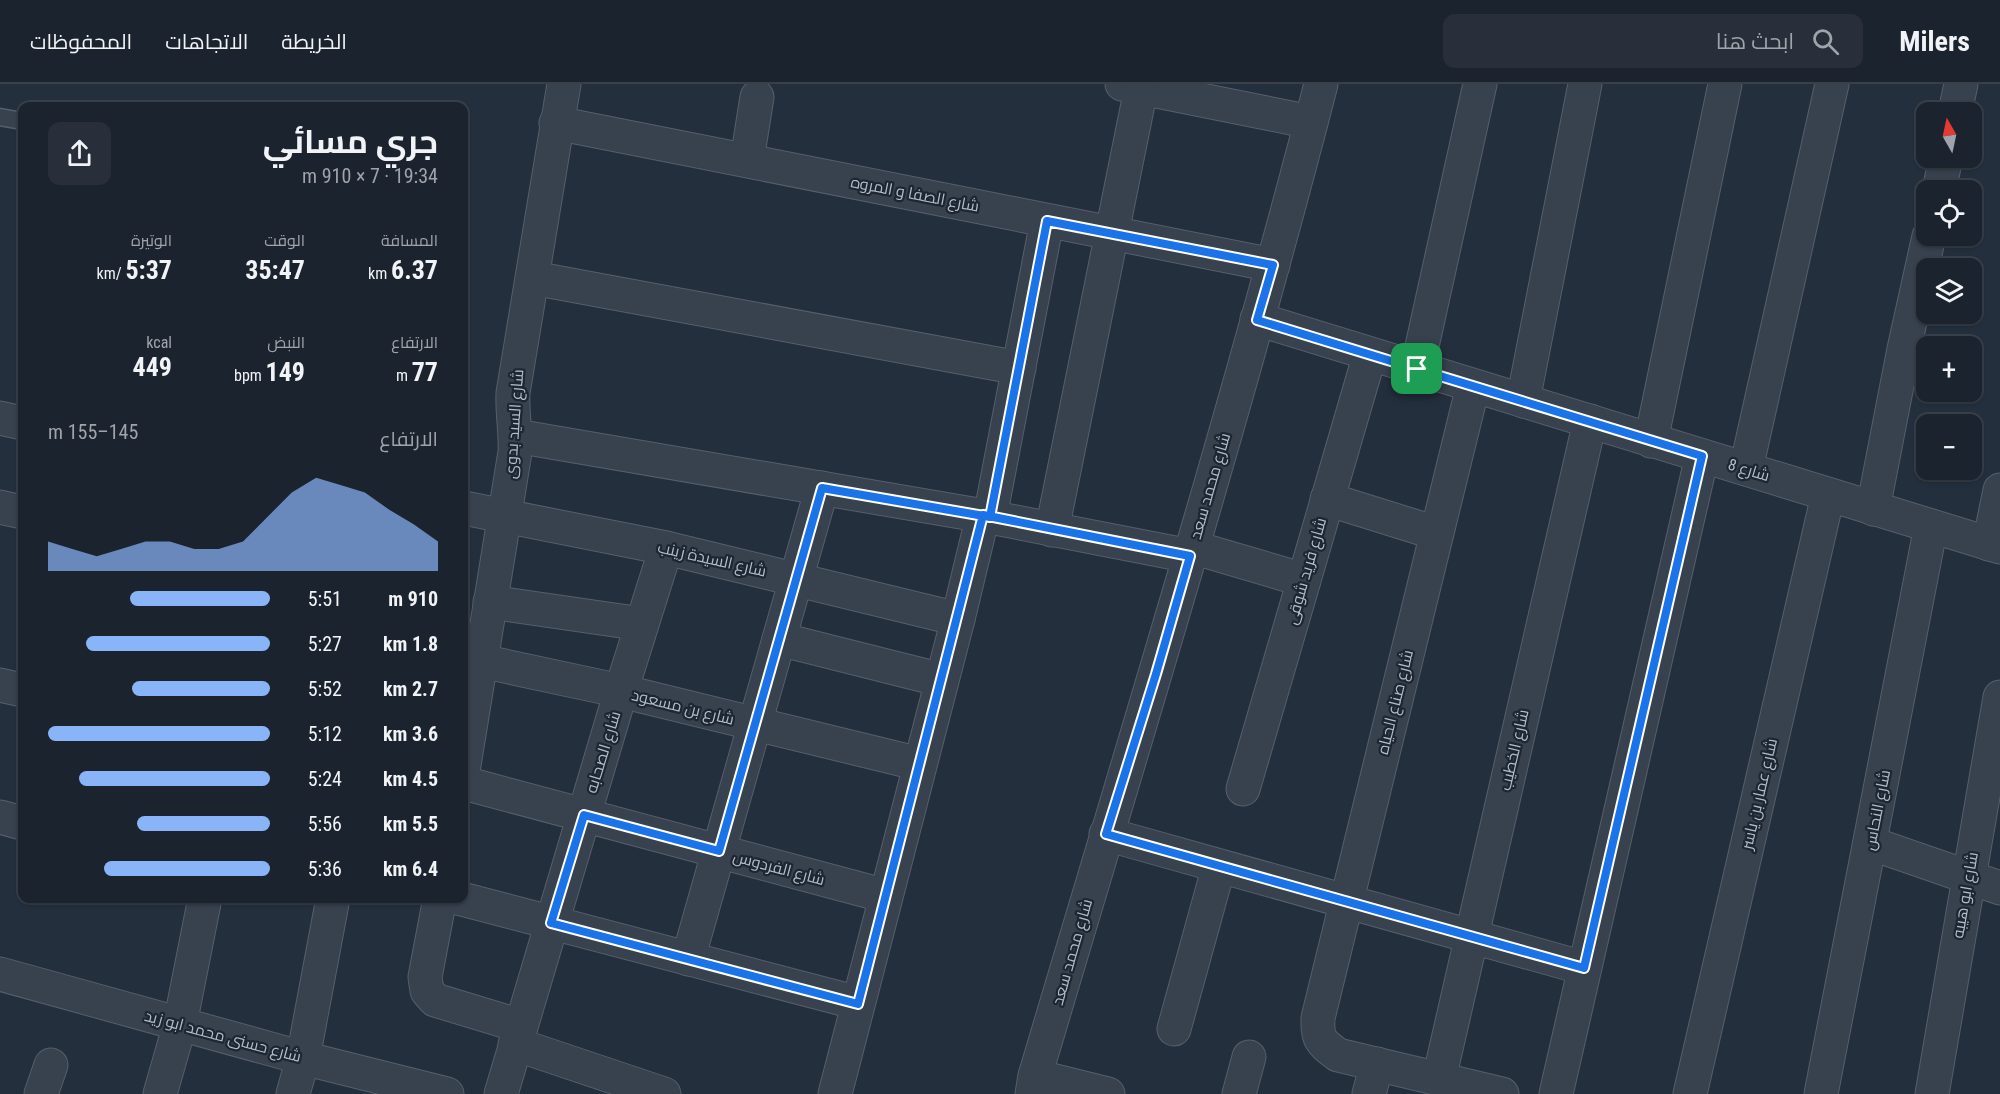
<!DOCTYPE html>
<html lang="ar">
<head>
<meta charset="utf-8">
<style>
  body { margin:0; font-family:"Roboto Condensed",Cairo,sans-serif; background:#282f3a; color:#f1f3f6; direction:rtl; height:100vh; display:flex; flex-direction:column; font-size:22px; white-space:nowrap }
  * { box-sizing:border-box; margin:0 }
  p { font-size:20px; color:#a0a4aa }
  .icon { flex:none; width:33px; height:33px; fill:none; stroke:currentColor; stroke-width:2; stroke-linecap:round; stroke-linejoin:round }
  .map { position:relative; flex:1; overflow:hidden; direction:ltr }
  .drawer { position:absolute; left:18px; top:18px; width:450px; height:801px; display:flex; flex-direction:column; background:#1b232e; border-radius:12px; box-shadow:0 2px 4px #0004,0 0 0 2px #39404a; direction:rtl }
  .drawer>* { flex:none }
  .needle { width:39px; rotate:351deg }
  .controls { position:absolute; left:1916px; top:18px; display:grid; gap:12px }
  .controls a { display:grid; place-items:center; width:66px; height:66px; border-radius:12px; background:#1b232e; box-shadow:0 2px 4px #0004,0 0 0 2px #39404a; font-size:30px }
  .pin { position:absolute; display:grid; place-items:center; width:51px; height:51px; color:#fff; margin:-26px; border-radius:12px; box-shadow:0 3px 9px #0006 }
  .round { display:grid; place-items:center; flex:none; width:63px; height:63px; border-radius:12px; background:#282f3a }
  .head { display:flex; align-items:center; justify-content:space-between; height:102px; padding:0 30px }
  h1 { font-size:33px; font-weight:700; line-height:45px }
  .metrics { display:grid; grid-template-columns:repeat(3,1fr); gap:9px; height:102px; padding:6px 30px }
  .metrics div { display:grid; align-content:center }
  .metrics b { font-size:26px; font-weight:700 }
  .metrics small { font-size:16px; font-weight:400 }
  .metrics p { font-size:16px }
  .chart { height:168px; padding:12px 30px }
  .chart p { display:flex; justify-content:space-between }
  .chart svg { width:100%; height:108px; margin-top:6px; fill:#8ab4f8; opacity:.7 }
  ul { padding:0 30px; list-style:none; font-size:20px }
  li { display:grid; grid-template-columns:96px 72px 1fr; align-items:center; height:45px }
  li i { height:15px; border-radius:8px; background:#8ab4f8 }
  header { display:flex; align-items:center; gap:36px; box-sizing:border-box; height:84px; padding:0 30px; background:#1b232e; border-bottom:2px solid #39404a }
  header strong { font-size:28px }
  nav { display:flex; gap:33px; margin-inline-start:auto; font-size:21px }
  .search { width:420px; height:54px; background:#282f3a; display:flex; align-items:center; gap:15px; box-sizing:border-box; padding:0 21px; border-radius:12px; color:#a0a4aa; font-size:22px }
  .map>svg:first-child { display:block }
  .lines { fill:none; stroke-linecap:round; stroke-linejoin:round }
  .service-casing { stroke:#565f6c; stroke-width:19 }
  .minor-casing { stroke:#565f6c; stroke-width:35 }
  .service { stroke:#38414e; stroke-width:16 }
  .minor { stroke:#38414e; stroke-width:33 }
  .route-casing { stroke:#fff; stroke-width:12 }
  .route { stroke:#1a73e8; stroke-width:8 }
  .labels { text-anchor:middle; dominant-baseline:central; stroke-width:4.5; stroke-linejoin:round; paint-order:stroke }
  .street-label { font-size:16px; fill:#b4bcc9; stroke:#1d2633 }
</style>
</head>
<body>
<header>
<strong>Milers</strong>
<div class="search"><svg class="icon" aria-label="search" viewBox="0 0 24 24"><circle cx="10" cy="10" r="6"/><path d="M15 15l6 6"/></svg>ابحث هنا</div>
<nav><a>الخريطة</a><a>الاتجاهات</a><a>المحفوظات</a></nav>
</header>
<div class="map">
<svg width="2000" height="1010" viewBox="0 0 2000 1010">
  <rect width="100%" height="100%" fill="#242f3e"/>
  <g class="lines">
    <!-- service casing -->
    <g class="service-casing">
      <polyline id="service" points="0,33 22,37"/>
    </g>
    <!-- minor casing -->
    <g class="minor-casing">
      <g id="minor">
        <polyline points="1122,0 1311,38"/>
        <polyline points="1955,28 1961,0"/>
        <polyline points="556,39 1273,181"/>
        <polyline points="747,76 757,13"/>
        <polyline points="1939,106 1946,74"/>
        <polyline points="533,194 1019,284"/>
        <polyline points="1257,235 2000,463"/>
        <polyline points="1417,285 1480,0"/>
        <path d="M 1473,302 L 1318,934 C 1317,956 1321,958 1338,971 L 1502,1010"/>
        <polyline points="1523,317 1585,0"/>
        <polyline points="0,334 22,339"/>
        <polyline points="516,352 990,433 1190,472"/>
        <polyline points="1651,357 1725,0"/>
        <polyline points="1746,385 1832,0"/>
        <polyline points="1327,415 1436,449"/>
        <polyline points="0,423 22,428"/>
        <polyline points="464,424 666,464 958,535"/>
        <polyline points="1873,425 1904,265 1929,152"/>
        <polyline points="990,433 1047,137"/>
        <polyline points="1052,446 1142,0"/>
        <polyline points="1989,460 2000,406"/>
        <polyline points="1192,463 1304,496"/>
        <polyline points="490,518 642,540"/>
        <polyline points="779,555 942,596"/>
        <polyline points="481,577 621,607 920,680"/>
        <polyline points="0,601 22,606"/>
        <path d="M 464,681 L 515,368 C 516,348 512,329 513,309 L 564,0"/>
        <polyline points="464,699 886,812"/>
        <polyline points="1243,705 1370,270"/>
        <polyline points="0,733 22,739"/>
        <polyline points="1106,750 1584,884"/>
        <polyline points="1870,759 2000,804"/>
        <polyline points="440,814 425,893 427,907 435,916 521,942"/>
        <polyline points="458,814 858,919"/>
        <polyline points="688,875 822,404"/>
        <polyline points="0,890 303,974 447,1010"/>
        <polyline points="1174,945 1219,782"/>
        <polyline points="515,960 664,1010"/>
        <polyline points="1035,992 1108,1010"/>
        <polyline points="1439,995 1590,337"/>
        <polyline points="41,1010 51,981"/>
        <polyline points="160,1010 180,940 205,814"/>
        <polyline points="293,1010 303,974 333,814"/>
        <polyline points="501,1010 621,607 666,464"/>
        <polyline points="835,1010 958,535 983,431"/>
        <path d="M 1032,1010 L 1035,992 C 1133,662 1235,333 1321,0"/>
        <polyline points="1239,1010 1249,973"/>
        <polyline points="1369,1010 1377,980"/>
        <polyline points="1556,1010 1702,372"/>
        <polyline points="1690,1010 1828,411"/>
        <polyline points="1821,1010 1931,442"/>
        <polyline points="1932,1010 2000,613"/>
      </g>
    </g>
    <!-- service -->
    <use href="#service" class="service"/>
    <!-- minor -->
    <use href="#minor" class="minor"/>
  </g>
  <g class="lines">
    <!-- route casing -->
    <g class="route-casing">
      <polyline id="route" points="1417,285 1257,236 1273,181 1047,137 990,433 822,404 719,767 584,731 551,839 858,920 983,431 1190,472 1156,590 1106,750 1584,884 1702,372 1417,285"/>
    </g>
    <!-- route -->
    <use href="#route" class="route"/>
  </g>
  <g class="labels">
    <!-- street labels -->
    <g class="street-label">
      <text transform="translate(915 110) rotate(11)">شارع الصفا و المروه</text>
      <text transform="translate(514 340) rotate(-86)">شارع السيد بدوى</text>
      <text transform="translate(1749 386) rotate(17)">شارع 8</text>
      <text transform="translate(1210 402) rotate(-74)">شارع محمد سعد</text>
      <text transform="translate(712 475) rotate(13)">شارع السيدة زينب</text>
      <text transform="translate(1306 487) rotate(-74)">شارع فريد شوقى</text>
      <text transform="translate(1395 618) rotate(-76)">شارع صناع الحياه</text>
      <text transform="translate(683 623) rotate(14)">شارع بن مسعود</text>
      <text transform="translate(1514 666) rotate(-77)">شارع الخطيب</text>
      <text transform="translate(603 668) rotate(-73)">شارع الصحابه</text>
      <text transform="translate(1759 710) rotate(-77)">شارع عمار بن ياسر</text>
      <text transform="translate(1877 726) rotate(-79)">شارع النحاس</text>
      <text transform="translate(779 784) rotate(15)">شارع الفردوس</text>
      <text transform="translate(1965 811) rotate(-80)">شارع ابو هيبه</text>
      <text transform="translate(1072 868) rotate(-74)">شارع محمد سعد</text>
      <text transform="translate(223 952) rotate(15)">شارع حسنى محمد ابو زيد</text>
    </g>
  </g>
</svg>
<div class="controls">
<a><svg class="needle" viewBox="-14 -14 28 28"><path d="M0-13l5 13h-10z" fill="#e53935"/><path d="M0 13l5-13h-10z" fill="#a0a4aa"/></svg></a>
<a><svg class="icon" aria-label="locate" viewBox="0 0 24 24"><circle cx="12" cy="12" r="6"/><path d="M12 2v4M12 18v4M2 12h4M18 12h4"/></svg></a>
<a><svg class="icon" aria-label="layers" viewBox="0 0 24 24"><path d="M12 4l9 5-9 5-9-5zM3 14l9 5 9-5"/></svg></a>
<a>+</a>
<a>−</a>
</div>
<div class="pin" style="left:1417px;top:285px;background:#1e9e55"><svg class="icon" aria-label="arrive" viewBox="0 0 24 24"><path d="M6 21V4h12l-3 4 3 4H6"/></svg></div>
<section class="drawer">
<div class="head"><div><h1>جري مسائي</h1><p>19:34 · 7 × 910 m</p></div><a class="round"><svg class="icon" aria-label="share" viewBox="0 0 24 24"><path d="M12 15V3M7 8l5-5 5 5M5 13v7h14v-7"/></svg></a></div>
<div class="metrics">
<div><p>المسافة</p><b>6.37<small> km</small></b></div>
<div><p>الوقت</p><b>35:47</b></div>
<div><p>الوتيرة</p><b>5:37<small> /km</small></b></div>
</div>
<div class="metrics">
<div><p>الارتفاع</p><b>77<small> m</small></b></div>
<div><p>النبض</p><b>149<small> bpm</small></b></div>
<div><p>kcal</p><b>449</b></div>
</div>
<div class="chart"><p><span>الارتفاع</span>145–155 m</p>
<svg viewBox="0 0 160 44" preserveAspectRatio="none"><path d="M0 44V32L10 35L20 38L30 35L40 32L50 32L60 35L70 35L80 32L90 22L100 12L110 6L120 9L130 12L140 19L150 25L160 32V44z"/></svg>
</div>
<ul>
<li><b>910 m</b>5:51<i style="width:63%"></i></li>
<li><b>1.8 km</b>5:27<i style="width:83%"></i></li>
<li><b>2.7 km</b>5:52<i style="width:62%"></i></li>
<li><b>3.6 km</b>5:12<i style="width:100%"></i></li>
<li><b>4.5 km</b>5:24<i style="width:86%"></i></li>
<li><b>5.5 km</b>5:56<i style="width:60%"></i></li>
<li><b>6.4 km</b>5:36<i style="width:75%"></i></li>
</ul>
</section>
</div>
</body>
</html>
